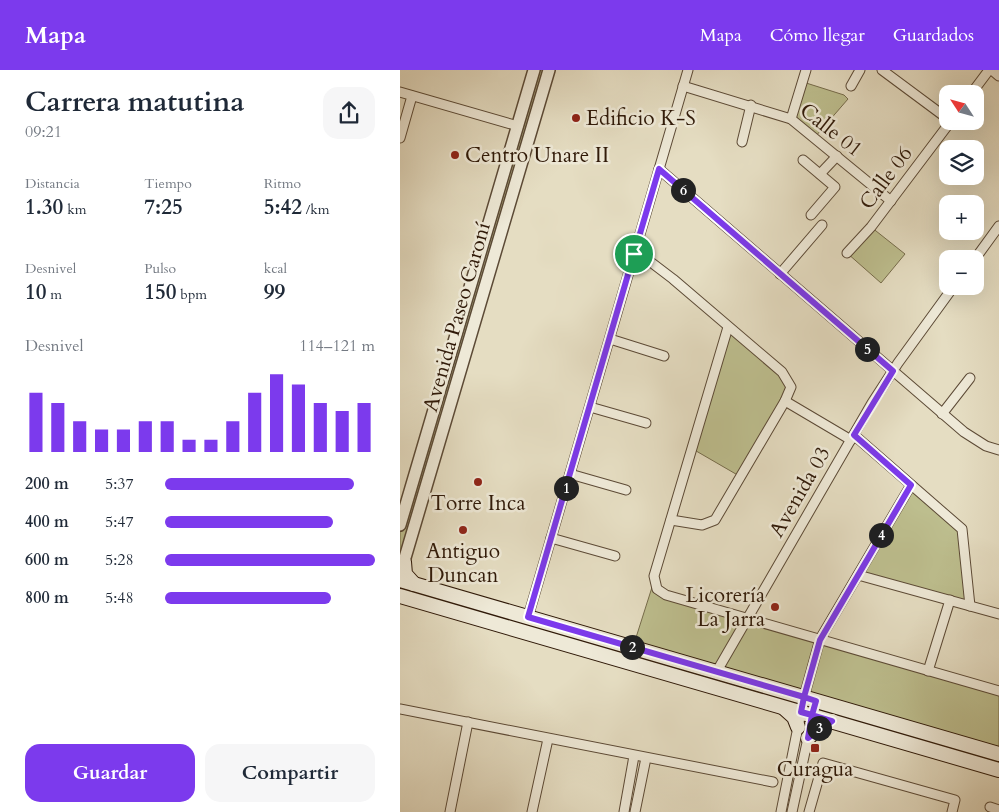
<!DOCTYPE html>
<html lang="es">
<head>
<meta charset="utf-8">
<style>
  body { margin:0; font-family:Cardo,serif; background:#f6f6f7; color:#1f2937; height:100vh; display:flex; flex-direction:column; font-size:19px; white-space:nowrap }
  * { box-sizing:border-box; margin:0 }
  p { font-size:16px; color:#747a83 }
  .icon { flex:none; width:28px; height:28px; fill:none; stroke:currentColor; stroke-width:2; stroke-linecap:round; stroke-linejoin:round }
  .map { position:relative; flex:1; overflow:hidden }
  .details { display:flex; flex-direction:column; background:#fff; width:400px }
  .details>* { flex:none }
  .needle { width:32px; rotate:306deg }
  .tools { position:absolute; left:539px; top:15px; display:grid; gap:10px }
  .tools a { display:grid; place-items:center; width:45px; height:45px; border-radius:10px; background:#fff; box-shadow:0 5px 20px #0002; font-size:25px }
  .pin { position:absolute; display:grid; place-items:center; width:42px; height:42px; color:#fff; margin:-21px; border:2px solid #fff; border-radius:50%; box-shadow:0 1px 5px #0007 }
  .km { position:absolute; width:25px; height:25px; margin:-12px; border-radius:50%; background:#222; color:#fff; font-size:14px; line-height:25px; text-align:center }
  .round { display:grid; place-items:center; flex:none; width:52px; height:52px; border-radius:15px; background:#f6f6f7 }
  .head { display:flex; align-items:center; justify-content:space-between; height:85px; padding:0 25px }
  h1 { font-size:28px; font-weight:800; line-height:38px }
  .metrics { display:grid; grid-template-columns:repeat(3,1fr); gap:8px; height:85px; padding:5px 25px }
  .metrics div { display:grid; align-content:center }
  .metrics b { font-size:21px; font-weight:800 }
  .metrics small { font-size:14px; font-weight:400 }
  .metrics p { font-size:14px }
  .chart { height:140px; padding:10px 25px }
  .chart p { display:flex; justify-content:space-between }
  .chart svg { width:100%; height:90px; margin-top:5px; stroke:#7c3aed; stroke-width:6 }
  .button { display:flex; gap:10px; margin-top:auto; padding:10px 25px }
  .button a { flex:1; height:58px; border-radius:15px; background:#7c3aed; color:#fff; font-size:20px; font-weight:800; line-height:58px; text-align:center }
  .button a+a { background:#f6f6f7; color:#1f2937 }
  ul { padding:0 25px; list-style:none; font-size:16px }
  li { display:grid; grid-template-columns:80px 60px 1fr; align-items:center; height:38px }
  li i { height:12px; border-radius:6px; background:#7c3aed }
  header { display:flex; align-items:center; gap:30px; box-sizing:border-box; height:70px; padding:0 25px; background:#7c3aed; color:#fff }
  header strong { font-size:24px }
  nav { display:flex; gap:28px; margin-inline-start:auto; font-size:18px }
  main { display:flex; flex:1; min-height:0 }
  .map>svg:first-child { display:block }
  .green { fill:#bdbe8e; stroke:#766c4b }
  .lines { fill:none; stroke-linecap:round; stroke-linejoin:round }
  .minor-casing { stroke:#5c4a36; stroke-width:11 }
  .tertiary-casing { stroke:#5c4a36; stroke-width:14 }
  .secondary-casing { stroke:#2f1908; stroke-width:16 }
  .minor { stroke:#eee9d7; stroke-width:9 }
  .tertiary { stroke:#eee9d7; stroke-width:11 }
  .secondary { stroke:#eee9d7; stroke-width:14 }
  .route-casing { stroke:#fff; stroke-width:10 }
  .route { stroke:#7c3aed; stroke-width:6 }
  .poi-dot { fill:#8f2418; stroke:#eee9d7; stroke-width:2 }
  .labels { text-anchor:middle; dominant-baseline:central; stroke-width:5; stroke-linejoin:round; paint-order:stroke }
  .poi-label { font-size:21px; fill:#2f1908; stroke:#eee9d7 }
  .street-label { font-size:21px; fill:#2f1908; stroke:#eee9d7 }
</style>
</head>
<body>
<header>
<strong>Mapa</strong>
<nav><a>Mapa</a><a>Cómo llegar</a><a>Guardados</a></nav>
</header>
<main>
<section class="details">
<div class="head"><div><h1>Carrera matutina</h1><p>09:21</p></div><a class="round"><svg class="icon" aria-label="share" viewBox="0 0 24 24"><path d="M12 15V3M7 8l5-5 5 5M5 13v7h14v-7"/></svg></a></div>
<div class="metrics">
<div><p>Distancia</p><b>1.30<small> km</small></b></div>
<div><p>Tiempo</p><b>7:25</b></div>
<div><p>Ritmo</p><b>5:42<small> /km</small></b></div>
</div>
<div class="metrics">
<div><p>Desnivel</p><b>10<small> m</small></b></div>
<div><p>Pulso</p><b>150<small> bpm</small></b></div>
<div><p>kcal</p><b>99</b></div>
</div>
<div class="chart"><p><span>Desnivel</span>114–121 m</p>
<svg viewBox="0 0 160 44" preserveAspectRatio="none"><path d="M5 44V15M15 44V20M25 44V29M35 44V33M45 44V33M55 44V29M65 44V29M75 44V38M85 44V38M95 44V29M105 44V15M115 44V6M125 44V11M135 44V20M145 44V24M155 44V20"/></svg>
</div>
<ul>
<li><b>200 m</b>5:37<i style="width:90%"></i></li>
<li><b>400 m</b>5:47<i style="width:80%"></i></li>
<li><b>600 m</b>5:28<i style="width:100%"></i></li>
<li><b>800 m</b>5:48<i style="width:79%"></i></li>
</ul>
<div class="button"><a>Guardar</a><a>Compartir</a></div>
</section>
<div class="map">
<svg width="599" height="742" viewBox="0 0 599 742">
  <rect width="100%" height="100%" fill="#e5ddc2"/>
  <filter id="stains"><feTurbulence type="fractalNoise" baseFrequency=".004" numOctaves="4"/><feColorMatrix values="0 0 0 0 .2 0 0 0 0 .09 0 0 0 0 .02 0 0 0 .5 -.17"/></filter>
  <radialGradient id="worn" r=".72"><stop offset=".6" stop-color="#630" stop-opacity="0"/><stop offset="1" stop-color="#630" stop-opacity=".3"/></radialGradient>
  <!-- green -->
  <g class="green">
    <polygon points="134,0 149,0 0,505 0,455"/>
    <polygon points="403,12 444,25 448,29 415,67 391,49"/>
    <polygon points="471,157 505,184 481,213 447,183"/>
    <polygon points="328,257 390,313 341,407 291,378"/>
    <polygon points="511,415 559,456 570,536 458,505"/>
    <polygon points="0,510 233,577 254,511 257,519 599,621 599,684 405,627 401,641 0,526"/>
  </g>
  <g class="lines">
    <!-- minor casing -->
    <g class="minor-casing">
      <g id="minor">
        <polyline points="482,0 548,49"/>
        <polyline points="592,0 599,6"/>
        <polyline points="283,16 391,49 491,131"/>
        <polyline points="451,16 460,0"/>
        <polyline points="0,22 118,56"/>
        <polyline points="571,24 589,0"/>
        <polyline points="391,49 406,0"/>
        <polyline points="0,68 12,26"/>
        <polyline points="342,72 351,35"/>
        <polyline points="403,90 435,117 411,145"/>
        <polyline points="259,99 564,362 586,376 599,380"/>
        <polyline points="420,104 437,86"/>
        <polyline points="447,183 471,157 551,51"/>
        <polyline points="235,184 252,193 273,209 382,302 391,317 385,331 315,450 302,455 271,450"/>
        <polyline points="575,189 599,156"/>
        <polyline points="380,204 422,155"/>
        <polyline points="328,257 254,506 257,519 266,525 599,621"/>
        <polyline points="210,269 264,286"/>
        <polyline points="385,331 451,370"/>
        <polyline points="190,337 246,353"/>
        <polyline points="542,344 570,308"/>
        <polyline points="454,365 562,459 570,536"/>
        <polyline points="170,404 226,420"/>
        <polyline points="151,468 215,486"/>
        <polyline points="458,505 599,544"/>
        <polyline points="128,547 288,0"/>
        <polyline points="317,601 472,333 498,293 554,216"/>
        <polyline points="528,601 550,530"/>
        <polyline points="0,639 373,712"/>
        <polyline points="590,737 599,740"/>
        <polyline points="50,742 68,652"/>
        <polyline points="132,742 148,669"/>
        <polyline points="224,742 234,686"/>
        <polyline points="235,742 246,688"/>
        <polyline points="381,742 404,627 420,569 511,415"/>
        <polyline points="392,742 416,631"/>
        <polyline points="409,742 423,693 555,730 552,742"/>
      </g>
    </g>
    <!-- tertiary casing -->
    <g class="tertiary-casing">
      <g id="tertiary">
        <polyline points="0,455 134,0"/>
        <polyline points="2,498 149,0"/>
      </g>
    </g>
    <!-- secondary casing -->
    <g class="secondary-casing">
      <g id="secondary">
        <polyline points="4,492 5,504 14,514"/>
        <polyline points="0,510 599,684"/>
        <polyline points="0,526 599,700"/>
        <polyline points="384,638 394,647 398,657"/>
        <polyline points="408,668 417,659 432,651"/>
      </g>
    </g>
    <!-- minor -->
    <use href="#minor" class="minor"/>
    <!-- tertiary -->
    <use href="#tertiary" class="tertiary"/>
    <!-- secondary -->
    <use href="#secondary" class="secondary"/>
  </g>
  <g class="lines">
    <!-- route casing -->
    <g class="route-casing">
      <polyline id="route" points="234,184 128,547 404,627 401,642 412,645 408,668 432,651 412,645 416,631 404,627 420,570 511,415 454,365 493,301 259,99 234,184"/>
    </g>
    <!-- route -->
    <use href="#route" class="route"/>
  </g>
  <!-- markers -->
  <g class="poi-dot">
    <circle cx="176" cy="48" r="5"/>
    <circle cx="55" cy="85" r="5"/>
    <circle cx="78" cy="412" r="5"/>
    <circle cx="63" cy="460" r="5"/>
    <circle cx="375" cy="537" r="5"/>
    <rect x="410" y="673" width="10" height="10" rx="2.5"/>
  </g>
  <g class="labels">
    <!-- poi labels -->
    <g class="poi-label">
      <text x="186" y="48" text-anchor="start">Edificio K-S</text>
      <text x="65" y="85" text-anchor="start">Centro Unare II</text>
      <text x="78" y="433">Torre Inca</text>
      <text x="63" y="481">Antiguo<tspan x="63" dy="24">Duncan</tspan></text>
      <text x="365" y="525" text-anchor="end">Licorería<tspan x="365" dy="24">La Jarra</tspan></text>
      <text x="415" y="699">Curagua</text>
    </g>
    <!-- street labels -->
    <g class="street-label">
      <text transform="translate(431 60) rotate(38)">Calle 01</text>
      <text transform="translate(486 108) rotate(-53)">Calle 06</text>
      <text transform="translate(57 247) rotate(-74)">Avenida Paseo Caroní</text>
      <text transform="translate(400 422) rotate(-60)">Avenida 03</text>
    </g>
  </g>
  <rect width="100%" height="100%" filter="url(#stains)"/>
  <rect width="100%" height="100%" fill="url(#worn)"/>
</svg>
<div class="tools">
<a><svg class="needle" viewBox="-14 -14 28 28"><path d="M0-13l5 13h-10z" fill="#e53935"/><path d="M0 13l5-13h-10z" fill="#747a83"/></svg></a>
<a><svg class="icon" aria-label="layers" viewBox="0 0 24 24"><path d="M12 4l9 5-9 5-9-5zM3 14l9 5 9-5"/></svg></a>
<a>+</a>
<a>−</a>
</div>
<div class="pin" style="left:234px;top:184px;background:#1e9e55"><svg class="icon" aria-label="arrive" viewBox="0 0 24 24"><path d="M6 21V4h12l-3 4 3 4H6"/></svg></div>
<b class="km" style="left:166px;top:418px">1</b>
<b class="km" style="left:232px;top:577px">2</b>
<b class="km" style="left:419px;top:658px">3</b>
<b class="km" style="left:481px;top:465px">4</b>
<b class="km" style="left:467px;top:279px">5</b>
<b class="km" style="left:283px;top:120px">6</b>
</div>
</main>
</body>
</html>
